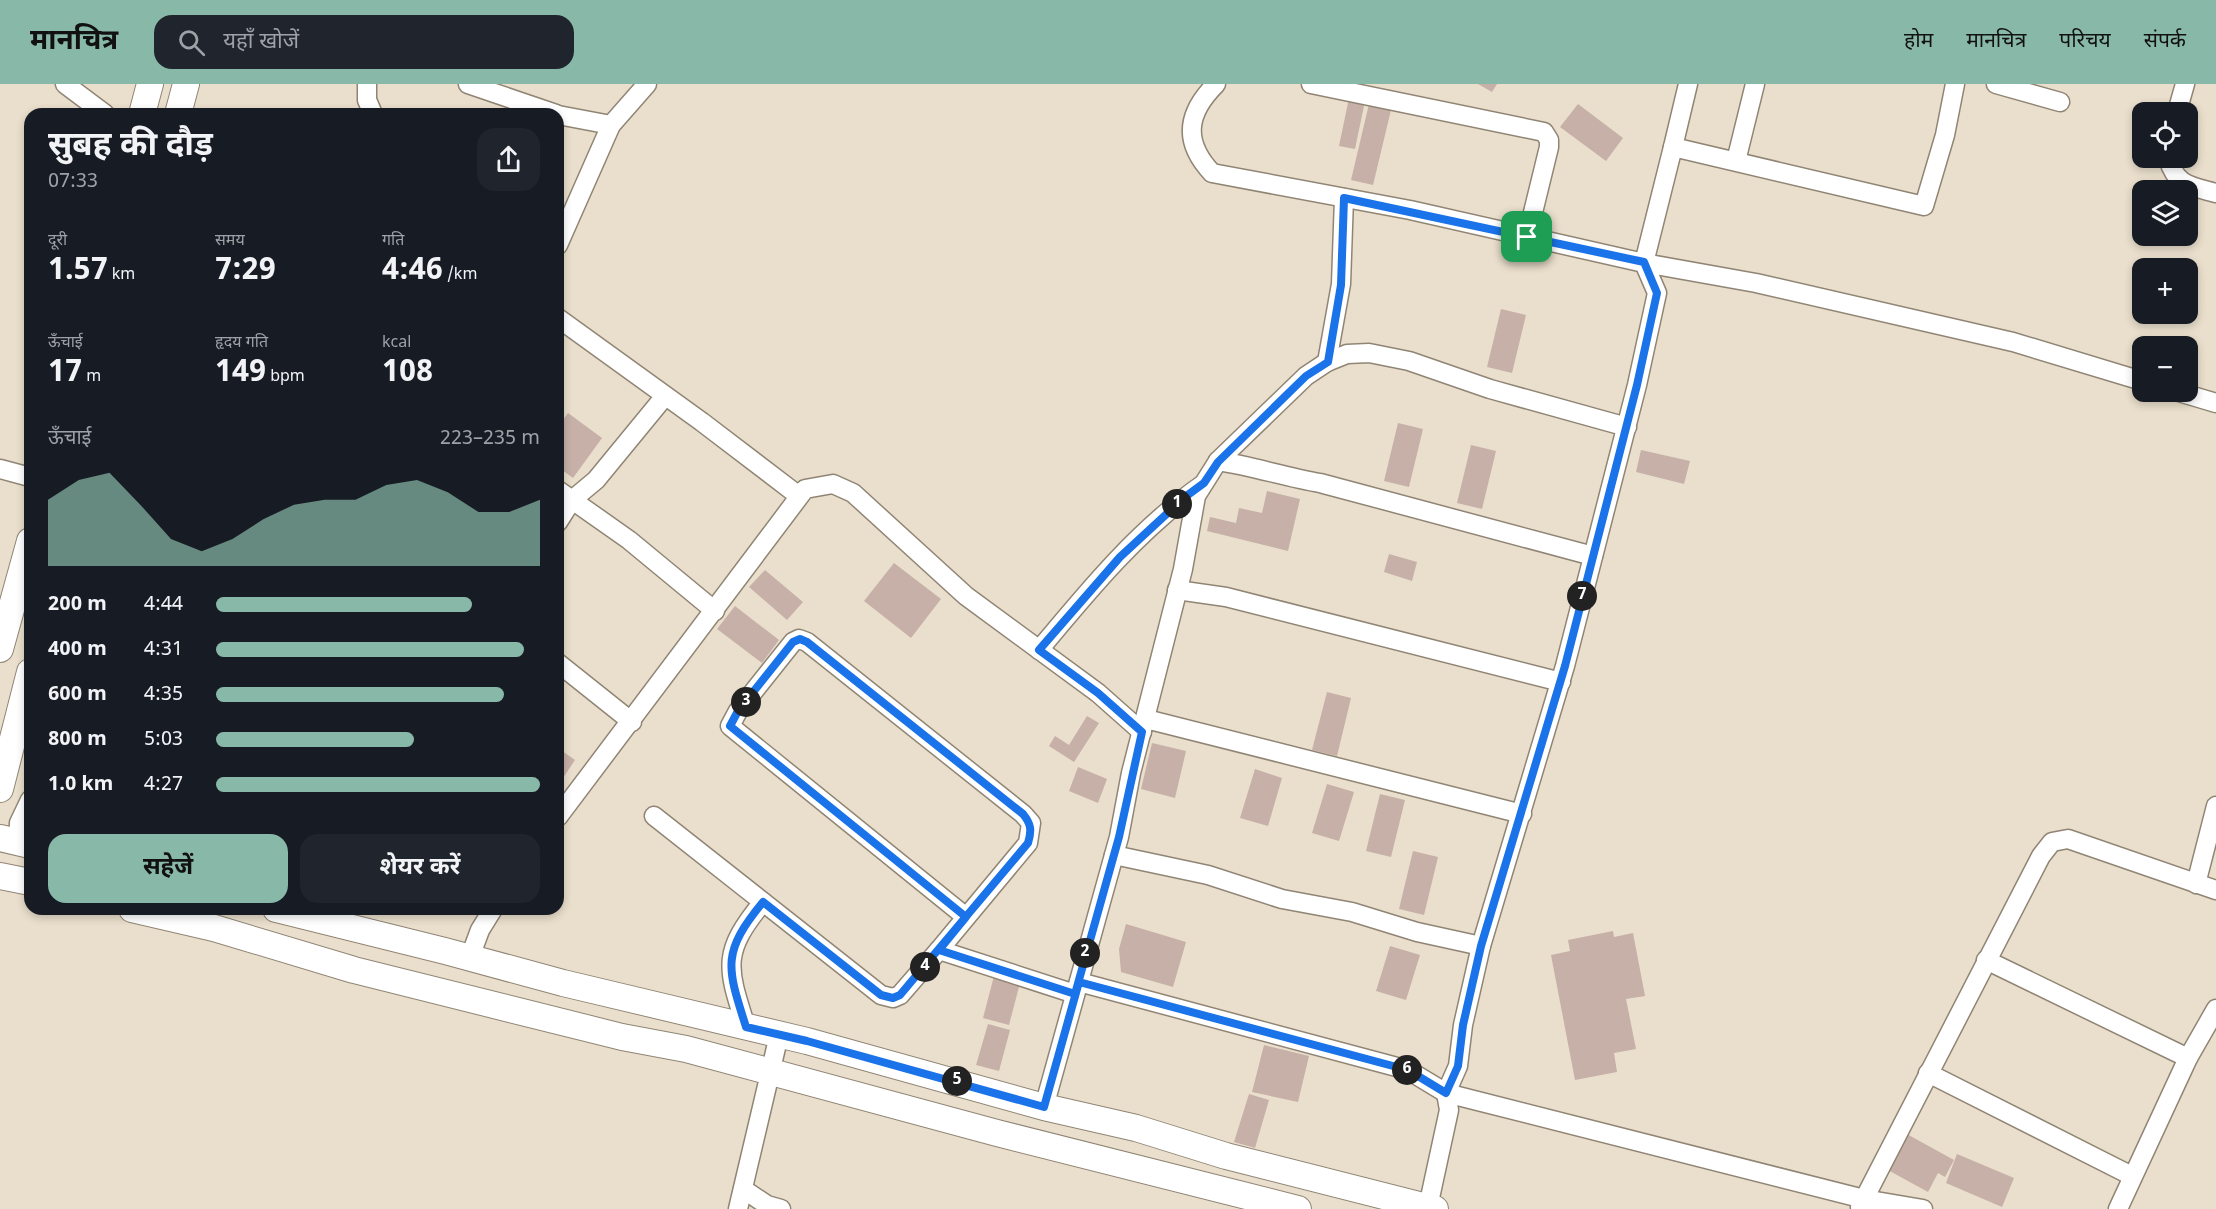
<!DOCTYPE html>
<html lang="hi">
<head>
<meta charset="utf-8">
<style>
  body { margin:0; font-family:Georgia,"Noto Sans Devanagari",serif; background:#20242c; color:#f1f3f6; height:100vh; display:flex; flex-direction:column; font-size:22px; white-space:nowrap }
  * { box-sizing:border-box; margin:0 }
  p { font-size:20px; color:#9ea1a6 }
  .icon { flex:none; width:33px; height:33px; fill:none; stroke:currentColor; stroke-width:2; stroke-linecap:round; stroke-linejoin:round }
  .map { position:relative; flex:1; overflow:hidden }
  .drawer { position:absolute; left:24px; top:24px; width:540px; height:807px; display:flex; flex-direction:column; background:#171b24; border-radius:18px; box-shadow:0 3px 9px #0003 }
  .drawer>* { flex:none }
  .fabs { position:absolute; left:2132px; top:18px; display:grid; gap:12px }
  .fabs a { display:grid; place-items:center; width:66px; height:66px; border-radius:12px; background:#171b24; box-shadow:0 3px 9px #0003; font-size:30px }
  .pin { position:absolute; display:grid; place-items:center; width:51px; height:51px; color:#fff; margin:-26px; border-radius:12px; box-shadow:0 3px 9px #0006 }
  .km { position:absolute; width:30px; height:30px; margin:-15px; border-radius:50%; background:#222; color:#fff; font-size:16px; line-height:30px; text-align:center }
  .round { display:grid; place-items:center; flex:none; width:63px; height:63px; border-radius:18px; background:#20242c }
  .headline { display:flex; align-items:center; justify-content:space-between; height:102px; padding:0 24px }
  h1 { font-size:33px; font-weight:700; line-height:45px }
  .figures { display:grid; grid-template-columns:repeat(3,1fr); gap:9px; height:102px; padding:6px 24px }
  .figures div { display:grid; align-content:center }
  .figures b { font-size:30px; font-weight:700 }
  .figures small { font-size:16px; font-weight:400 }
  .figures p { font-size:16px }
  .chart { height:168px; padding:12px 24px }
  .chart p { display:flex; justify-content:space-between }
  .chart svg { width:100%; height:108px; margin-top:6px; fill:#88b8a8; opacity:.7 }
  .action { display:flex; gap:12px; margin-top:auto; padding:12px 24px }
  .action a { flex:1; height:69px; border-radius:18px; background:#88b8a8; color:#111; font-size:24px; font-weight:700; line-height:69px; text-align:center }
  .action a+a { background:#20242c; color:#f1f3f6 }
  ul { padding:0 24px; list-style:none; font-size:20px }
  li { display:grid; grid-template-columns:96px 72px 1fr; align-items:center; height:45px }
  li i { height:15px; border-radius:8px; background:#88b8a8 }
  header { display:flex; align-items:center; gap:36px; box-sizing:border-box; height:84px; padding:0 30px; background:#88b8a8; color:#111 }
  header strong { font-size:28px }
  nav { display:flex; gap:33px; margin-inline-start:auto; font-size:21px }
  .search { width:420px; height:54px; background:#20242c; display:flex; align-items:center; gap:15px; box-sizing:border-box; padding:0 21px; border-radius:18px; color:#9ea1a6; font-size:22px }
  .map>svg:first-child { display:block }
  .building { fill:#c6b0a8 }
  .lines { fill:none; stroke-linecap:round; stroke-linejoin:round }
  .street-casing { stroke:#908574; stroke-width:21 }
  .secondary-casing { stroke:#908574; stroke-width:28 }
  .street { stroke:#fff; stroke-width:18 }
  .secondary { stroke:#fff; stroke-width:26 }
  .route-casing { stroke:#fff; stroke-width:12 }
  .route { stroke:#1a73e8; stroke-width:8 }
</style>
</head>
<body>
<header>
<strong>मानचित्र</strong>
<div class="search"><svg class="icon" aria-label="search" viewBox="0 0 24 24"><circle cx="10" cy="10" r="6"/><path d="M15 15l6 6"/></svg>यहाँ खोजें</div>
<nav><a>होम</a><a>मानचित्र</a><a>परिचय</a><a>संपर्क</a></nav>
</header>
<div class="map">
<svg width="2216" height="1125" viewBox="0 0 2216 1125">
  <rect width="100%" height="100%" fill="#eadfcc"/>
  <!-- building -->
  <g class="building">
    <polygon points="1478,0 1497,0 1492,8"/>
    <polygon points="1349,14 1365,17 1355,65 1339,62"/>
    <polygon points="1369,20 1391,26 1373,101 1351,96"/>
    <polygon points="1578,20 1623,54 1606,77 1560,43"/>
    <polygon points="1501,225 1526,231 1512,289 1487,283"/>
    <polygon points="568,329 602,354 573,394 558,383 558,343"/>
    <polygon points="1398,339 1423,345 1409,403 1384,397"/>
    <polygon points="1471,361 1496,367 1482,425 1457,419"/>
    <polygon points="1641,366 1690,377 1684,400 1636,388"/>
    <polygon points="1267,407 1300,415 1288,467 1207,447 1210,433 1236,439 1239,424 1262,429"/>
    <polygon points="1389,470 1417,478 1412,497 1384,488"/>
    <polygon points="894,479 941,515 911,554 864,517"/>
    <polygon points="765,486 803,518 787,536 749,503"/>
    <polygon points="735,522 779,556 762,579 717,545"/>
    <polygon points="1327,608 1351,614 1337,672 1312,666"/>
    <polygon points="1087,632 1099,639 1074,678 1049,662 1055,652 1069,661"/>
    <polygon points="1152,659 1186,667 1175,714 1141,705"/>
    <polygon points="558,664 575,676 563,694 558,691"/>
    <polygon points="1078,683 1107,695 1098,719 1069,707"/>
    <polygon points="1255,685 1282,694 1268,742 1240,734"/>
    <polygon points="1327,700 1354,708 1339,757 1312,749"/>
    <polygon points="1380,710 1405,716 1391,773 1366,767"/>
    <polygon points="1413,767 1438,773 1424,831 1399,825"/>
    <polygon points="1126,840 1186,858 1173,903 1121,888 1119,865"/>
    <polygon points="1613,847 1614,853 1633,849 1645,912 1626,915 1636,965 1614,969 1617,988 1575,996 1551,871 1570,867 1568,856"/>
    <polygon points="1390,862 1420,871 1406,916 1376,907"/>
    <polygon points="994,892 1020,899 1009,941 983,934"/>
    <polygon points="988,940 1010,946 999,987 976,981"/>
    <polygon points="1264,961 1309,972 1298,1018 1252,1008"/>
    <polygon points="1249,1010 1269,1016 1255,1064 1234,1058"/>
    <polygon points="1905,1049 1954,1076 1945,1093 1938,1089 1928,1108 1886,1085"/>
    <polygon points="1957,1070 2014,1094 2002,1123 1946,1099"/>
  </g>
  <g class="lines">
    <!-- street casing -->
    <g class="street-casing">
      <g id="street">
        <polyline points="65,0 105,30"/>
        <polyline points="367,0 367,16 373,30"/>
        <polyline points="468,0 556,30"/>
        <path d="M 1216,0 C 1187,29 1182,57 1212,89 L 1410,126 L 1644,179 L 1673,63 L 1924,122 L 1945,51 L 1955,0"/>
        <polyline points="1311,0 1544,48 1549,56 1549,63 1527,153"/>
        <polyline points="1996,0 2060,18"/>
        <polyline points="2177,28 2185,0"/>
        <polyline points="558,31 611,41"/>
        <polyline points="1673,63 1688,0"/>
        <path d="M 2168,74 C 2176,102 2190,102 2216,109"/>
        <polyline points="1736,77 1755,0"/>
        <polyline points="558,161 611,41 647,0"/>
        <polyline points="558,234 702,338 799,412"/>
        <polyline points="1327,278 1341,200 1344,114"/>
        <polyline points="2179,308 2216,319"/>
        <path d="M 1218,377 C 1252,382 1285,393 1320,399 L 1593,472"/>
        <polyline points="0,385 30,393"/>
        <polyline points="558,406 629,456 715,527"/>
        <polyline points="558,438 572,416 596,396 665,312"/>
        <polyline points="1177,506 1226,513 1561,598"/>
        <path d="M 1039,566 C 1088,507 1139,445 1202,401"/>
        <polyline points="558,579 632,638"/>
        <polyline points="1146,635 1522,730"/>
        <polyline points="654,732 881,911 893,914 900,911 939,866 1075,910"/>
        <polyline points="558,733 805,405 833,400 853,409 966,512 1098,609 1142,648"/>
        <polyline points="18,758 19,739 30,716"/>
        <polyline points="1114,771 1208,791 1282,815 1352,828 1417,848 1481,862"/>
        <polyline points="2196,800 2216,722"/>
        <polyline points="939,866 1028,759 1031,739 1023,730 807,558 799,555 793,558 738,627 730,642 966,833"/>
        <polyline points="470,873 480,846 493,825"/>
        <polyline points="1986,876 2188,974"/>
        <polyline points="1079,898 1408,986 1446,1009 1864,1115 1923,1125"/>
        <path d="M 746,943 C 727,883 721,869 763,818"/>
        <polyline points="1928,989 2132,1092"/>
        <polyline points="1044,1023 1119,753 1131,689 1183,485 1196,412 1218,377 1306,292 1327,278 1347,270 1369,269 1409,277 1490,305 1627,343"/>
        <polyline points="743,1105 767,1121 781,1125"/>
        <polyline points="1428,1123 1449,1026 1446,1009 1458,982 1463,941 1481,862 1565,582 1637,301 1657,209 1644,179 1756,199 2013,258 2142,297"/>
        <polyline points="1860,1123 2041,772 2052,758 2068,755 2216,806"/>
        <polyline points="738,1125 779,951"/>
        <polyline points="2118,1125 2188,974 2216,925"/>
      </g>
    </g>
    <!-- secondary casing -->
    <g class="secondary-casing">
      <g id="secondary">
        <polyline points="142,30 150,0"/>
        <polyline points="178,30 186,0"/>
        <polyline points="0,565 30,457"/>
        <polyline points="0,705 30,588"/>
        <polyline points="0,754 30,761"/>
        <polyline points="0,792 30,798"/>
        <polyline points="132,825 214,844 354,886 622,953 686,965 997,1049 1298,1125"/>
        <polyline points="276,825 445,867 563,899 807,957 1044,1023 1136,1044 1226,1072 1435,1125"/>
      </g>
    </g>
    <!-- street -->
    <use href="#street" class="street"/>
    <!-- secondary -->
    <use href="#secondary" class="secondary"/>
  </g>
  <g class="lines">
    <!-- route casing -->
    <g class="route-casing">
      <path id="route" d="M 1527,153 L 1344,114 L 1341,201 L 1328,278 L 1306,292 L 1218,378 L 1204,399 L 1185,413 L 1120,473 L 1039,566 L 1098,609 L 1142,648 L 1119,753 L 1075,910 L 939,866 L 966,833 L 730,642 L 738,627 L 793,558 L 800,555 L 807,558 L 1023,730 C 1031,740 1032,746 1028,759 L 900,911 L 893,914 L 881,911 L 763,818 C 721,869 727,883 746,943 L 807,957 L 1044,1023 L 1079,898 L 1408,986 L 1446,1009 L 1458,982 L 1463,941 L 1481,862 L 1565,582 L 1637,301 L 1657,209 L 1644,178 L 1527,153"/>
    </g>
    <!-- route -->
    <use href="#route" class="route"/>
  </g>
</svg>
<div class="fabs">
<a><svg class="icon" aria-label="locate" viewBox="0 0 24 24"><circle cx="12" cy="12" r="6"/><path d="M12 2v4M12 18v4M2 12h4M18 12h4"/></svg></a>
<a><svg class="icon" aria-label="layers" viewBox="0 0 24 24"><path d="M12 4l9 5-9 5-9-5zM3 14l9 5 9-5"/></svg></a>
<a>+</a>
<a>−</a>
</div>
<div class="pin" style="left:1527px;top:153px;background:#1e9e55"><svg class="icon" aria-label="arrive" viewBox="0 0 24 24"><path d="M6 21V4h12l-3 4 3 4H6"/></svg></div>
<b class="km" style="left:1177px;top:420px">1</b>
<b class="km" style="left:1085px;top:869px">2</b>
<b class="km" style="left:746px;top:618px">3</b>
<b class="km" style="left:925px;top:883px">4</b>
<b class="km" style="left:957px;top:997px">5</b>
<b class="km" style="left:1407px;top:986px">6</b>
<b class="km" style="left:1582px;top:512px">7</b>
<section class="drawer">
<div class="headline"><div><h1>सुबह की दौड़</h1><p>07:33</p></div><a class="round"><svg class="icon" aria-label="share" viewBox="0 0 24 24"><path d="M12 15V3M7 8l5-5 5 5M5 13v7h14v-7"/></svg></a></div>
<div class="figures">
<div><p>दूरी</p><b>1.57<small> km</small></b></div>
<div><p>समय</p><b>7:29</b></div>
<div><p>गति</p><b>4:46<small> /km</small></b></div>
</div>
<div class="figures">
<div><p>ऊँचाई</p><b>17<small> m</small></b></div>
<div><p>हृदय गति</p><b>149<small> bpm</small></b></div>
<div><p>kcal</p><b>108</b></div>
</div>
<div class="chart"><p><span>ऊँचाई</span>223–235 m</p>
<svg viewBox="0 0 160 44" preserveAspectRatio="none"><path d="M0 44V17L10 9L20 6L30 19L40 33L50 38L60 33L70 25L80 19L90 17L100 17L110 11L120 9L130 14L140 22L150 22L160 17V44z"/></svg>
</div>
<ul>
<li><b>200 m</b>4:44<i style="width:79%"></i></li>
<li><b>400 m</b>4:31<i style="width:95%"></i></li>
<li><b>600 m</b>4:35<i style="width:89%"></i></li>
<li><b>800 m</b>5:03<i style="width:61%"></i></li>
<li><b>1.0 km</b>4:27<i style="width:100%"></i></li>
</ul>
<div class="action"><a>सहेजें</a><a>शेयर करें</a></div>
</section>
</div>
</body>
</html>
